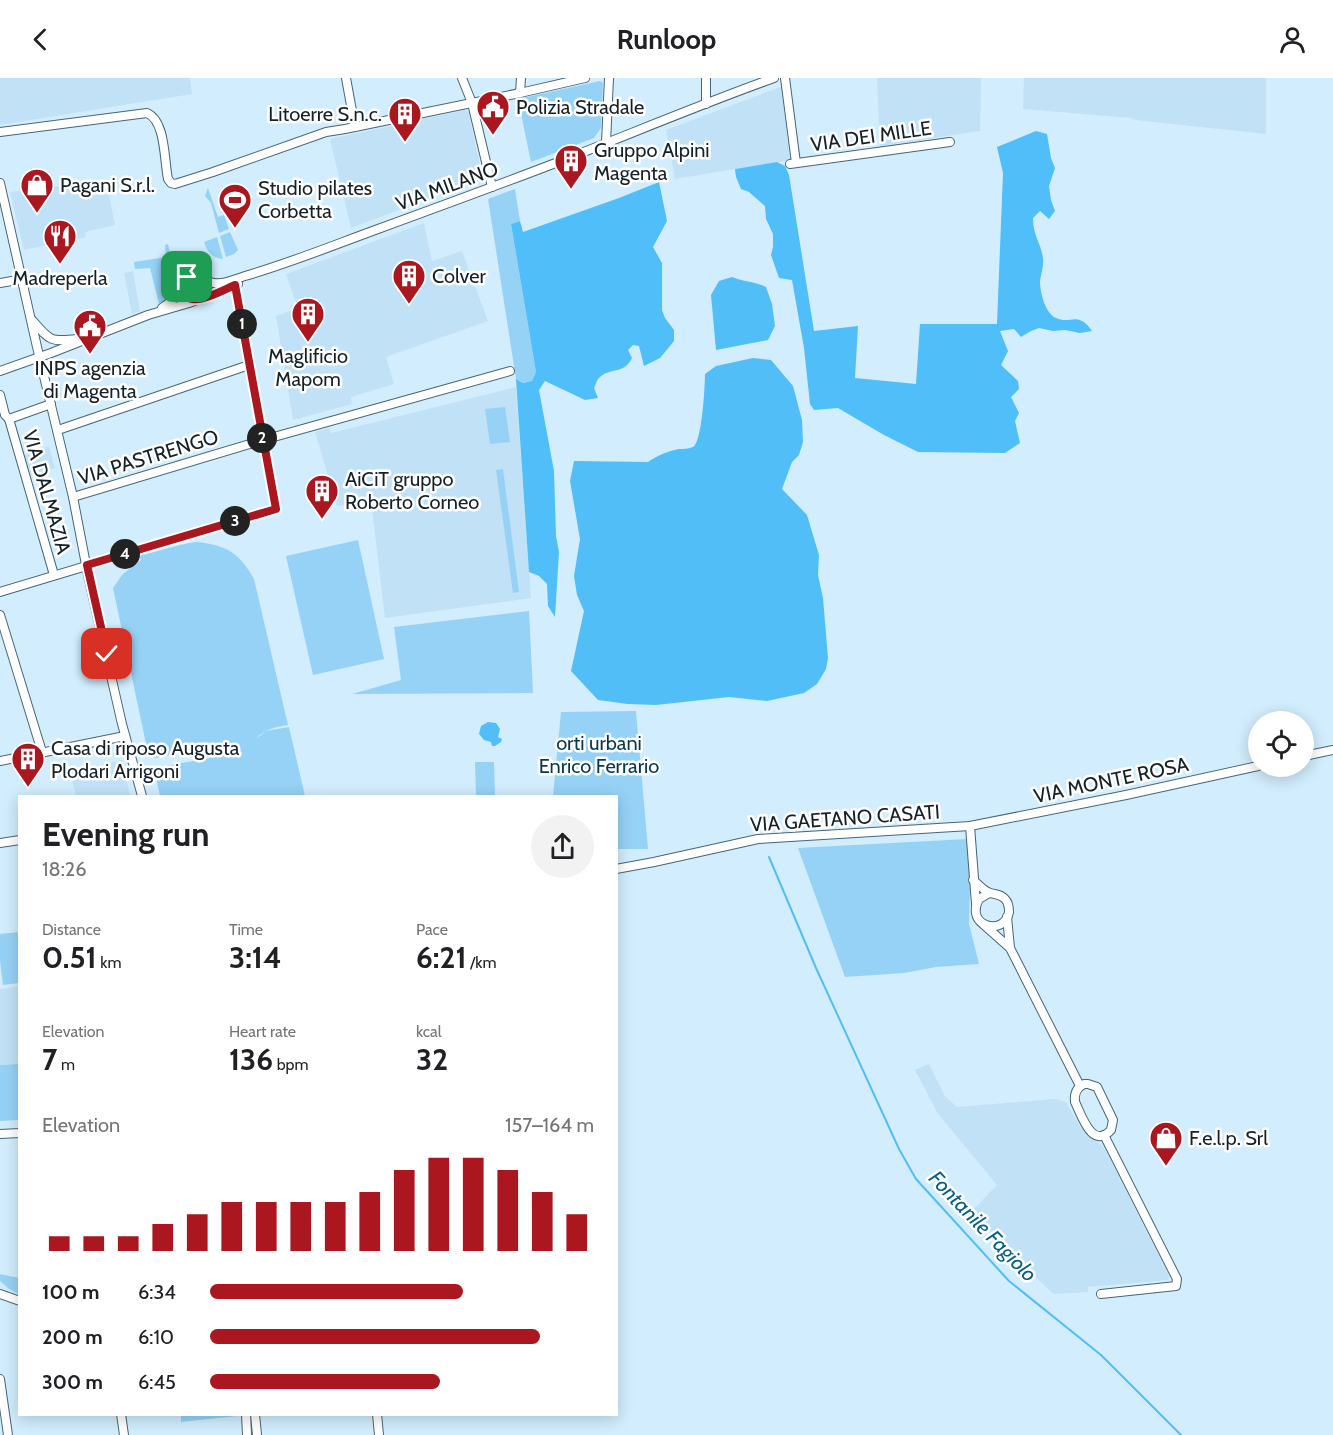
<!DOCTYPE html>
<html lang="en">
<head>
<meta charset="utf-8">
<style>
  body { margin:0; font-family:Cabin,sans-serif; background:#f2f2f2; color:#202124; height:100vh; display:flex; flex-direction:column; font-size:22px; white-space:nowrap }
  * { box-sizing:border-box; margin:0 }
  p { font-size:20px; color:#757577 }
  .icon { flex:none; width:33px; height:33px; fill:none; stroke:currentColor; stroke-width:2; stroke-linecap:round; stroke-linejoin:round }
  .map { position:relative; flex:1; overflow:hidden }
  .drawer { position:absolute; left:18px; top:717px; width:600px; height:621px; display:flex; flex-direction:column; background:#fff; border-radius:0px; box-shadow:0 3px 15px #0003 }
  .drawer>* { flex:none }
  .fabs { position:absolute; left:1248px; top:633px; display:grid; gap:12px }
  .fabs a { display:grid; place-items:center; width:66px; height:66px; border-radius:50%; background:#fff; box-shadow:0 3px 15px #0003; font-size:30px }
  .pin { position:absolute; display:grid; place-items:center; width:51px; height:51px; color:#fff; margin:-26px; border-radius:12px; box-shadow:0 3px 9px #0006 }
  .km { position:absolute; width:30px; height:30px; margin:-15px; border-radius:50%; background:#222; color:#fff; font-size:16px; line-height:30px; text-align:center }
  .round { display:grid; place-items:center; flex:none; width:63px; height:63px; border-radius:32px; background:#f2f2f2 }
  .headline { display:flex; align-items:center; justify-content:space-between; height:102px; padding:0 24px }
  h1 { font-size:33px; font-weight:700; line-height:45px }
  .figures { display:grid; grid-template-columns:repeat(3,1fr); gap:9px; height:102px; padding:6px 24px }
  .figures div { display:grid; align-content:center }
  .figures b { font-size:30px; font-weight:700 }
  .figures small { font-size:16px; font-weight:400 }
  .figures p { font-size:16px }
  .chart { height:168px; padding:12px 24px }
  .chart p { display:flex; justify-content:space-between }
  .chart svg { width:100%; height:108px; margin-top:6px; stroke:#ab171f; stroke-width:6 }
  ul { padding:0 24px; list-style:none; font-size:20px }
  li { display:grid; grid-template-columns:96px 72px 1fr; align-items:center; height:45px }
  li i { height:15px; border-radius:8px; background:#ab171f }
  header { display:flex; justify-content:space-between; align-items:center; height:78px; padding:0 24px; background:#fff; font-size:27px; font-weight:700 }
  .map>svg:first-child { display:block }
  .built { fill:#c1e2f6 }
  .green { fill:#96d2f6 }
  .forest { fill:#50bef8 }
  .water { fill:#51bef8 }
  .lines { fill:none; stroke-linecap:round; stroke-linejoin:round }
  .stream { stroke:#51bef8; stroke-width:2 }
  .minor-casing { stroke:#486577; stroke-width:10 }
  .minor { stroke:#fff; stroke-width:8 }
  .route-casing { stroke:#fff; stroke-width:12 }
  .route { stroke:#ab171f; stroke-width:8 }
  .labels { text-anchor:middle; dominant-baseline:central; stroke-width:5; stroke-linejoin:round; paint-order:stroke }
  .poi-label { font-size:20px; fill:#152128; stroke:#fff; text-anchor:start }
  .street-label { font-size:20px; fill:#152128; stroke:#fff }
  .park-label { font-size:20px; fill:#07384f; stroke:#fff }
  .water-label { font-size:21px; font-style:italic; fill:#055e85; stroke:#fff }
</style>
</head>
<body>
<header><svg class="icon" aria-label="back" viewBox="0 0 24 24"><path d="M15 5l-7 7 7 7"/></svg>Runloop<svg class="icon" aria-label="person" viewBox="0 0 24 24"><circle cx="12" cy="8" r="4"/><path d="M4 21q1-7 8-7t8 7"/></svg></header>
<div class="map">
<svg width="1333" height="1357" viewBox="0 0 1333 1357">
  <rect width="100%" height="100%" fill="#d2edfd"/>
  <!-- built -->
  <g class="built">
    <polygon points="0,0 190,0 192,16 0,47"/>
    <polygon points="877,0 981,0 980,53 880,68"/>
    <polygon points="1024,0 1266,0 1266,56 1135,42 1131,40 1023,31"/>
    <polygon points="781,9 790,82 675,101 666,52"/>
    <polygon points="465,32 469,35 482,98 480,102 351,150 330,61"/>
    <polygon points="106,102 115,147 85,154 86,159 24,172 10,114"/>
    <polygon points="424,145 432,183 462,173 488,243 386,279 394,306 351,319 352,326 293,342 276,238 298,230 286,196"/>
    <polygon points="133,193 140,233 132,236 124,195"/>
    <polygon points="516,309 531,520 385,540 371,423 337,428 315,354 329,350 331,355"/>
    <polygon points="49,368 55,390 31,397 24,377"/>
    <polygon points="122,682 130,718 76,718 70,694"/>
    <polygon points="19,908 19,986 0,987 0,911"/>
    <polygon points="929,986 945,1018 957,1029 1055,1021 1066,1024 1081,1050 1095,1060 1106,1073 1169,1198 1168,1202 1088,1209 1088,1214 1053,1216 979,1143 971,1134 997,1107 938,1036 915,992"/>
  </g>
  <!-- green -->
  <g class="green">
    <polygon points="600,3 603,5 601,50 594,60 531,84 518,21"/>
    <polygon points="208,110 218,139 224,137 229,151 219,155 211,125 205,118"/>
    <polygon points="515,111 520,143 511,146 536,294 532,303 523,305 516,301 488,121"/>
    <polygon points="230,154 238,172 234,176 226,179 220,158"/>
    <path d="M 217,159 L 223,181 C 212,180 207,174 204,164 Z"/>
    <path d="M 168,166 C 170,175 178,204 173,211 C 172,213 170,213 169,214 L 170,221 L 159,226 L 150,190 L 135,191 L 134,184 L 166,179 L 165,167 Z"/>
    <polygon points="505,329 510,364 490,366 485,331"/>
    <polygon points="503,391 519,514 513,515 496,392"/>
    <polygon points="358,462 384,581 313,597 286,478"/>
    <path d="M 196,464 C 226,467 239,474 254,501 L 288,647 C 276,649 264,651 256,661 L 266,653 L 289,649 L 305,718 L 160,718 L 154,690 L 216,679 L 199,680 L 178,675 L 155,680 L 148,675 L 113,510 L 122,497 L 141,482 L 139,478 C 158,473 176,467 196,464 Z"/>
    <polygon points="529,533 533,615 352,616 401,602 394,549"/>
    <polygon points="636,633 648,771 617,771 616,718 553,718 561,634"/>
    <polygon points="475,684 494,684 495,718 476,718"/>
    <polygon points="967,761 970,804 969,846 979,886 936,889 904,895 845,899 798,770"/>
    <polygon points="19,854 19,905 3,907 0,883 0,856"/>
    <polygon points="19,986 19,1042 0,1043 0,987"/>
    <polygon points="0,1196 19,1200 19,1216 9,1211 0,1203"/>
    <polygon points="237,1337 237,1338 181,1344 181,1337"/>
  </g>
  <!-- forest -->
  <g class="forest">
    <path d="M 1036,53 L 1047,56 L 1051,80 L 1055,90 L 1049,108 L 1051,122 L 1055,133 L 1049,141 L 1040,133 L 1033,140 C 1033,158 1041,165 1043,180 C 1044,188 1041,196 1040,203 C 1040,214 1045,235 1056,240 C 1070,247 1078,232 1092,253 L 1080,255 L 1065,252 L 1053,253 L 1039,250 L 1031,253 L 1021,259 L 1014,251 L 1000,253 L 1008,273 L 1001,287 L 1018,303 L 1019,311 L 1011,319 L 1019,335 L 1015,343 L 1020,365 L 1005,375 L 918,374 L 884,357 L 838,330 L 814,332 L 810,326 L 804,270 L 792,202 L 779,200 L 771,177 L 773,169 L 773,156 L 766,141 L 765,128 L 749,114 L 741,111 L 736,99 L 735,91 L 777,84 L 785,88 L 789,97 L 814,253 L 858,248 L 855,300 L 916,306 L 920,246 L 997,246 L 1003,95 L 997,69 Z"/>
    <path d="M 659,104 L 667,143 L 653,169 L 662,185 L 662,232 L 665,240 L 674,252 L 674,263 L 660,280 L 644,288 L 639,268 L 633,267 L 628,272 L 632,280 C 624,297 609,289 599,300 C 596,303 596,307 594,310 L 598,320 L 585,322 L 545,303 L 539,312 L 554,393 L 556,458 L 559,474 L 555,539 L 548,528 L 547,506 L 539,498 L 529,494 L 516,301 L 523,305 L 532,303 L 536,294 L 511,146 L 520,143 L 523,154 L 619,120 Z"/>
  </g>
  <!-- water -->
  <g class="water">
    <path d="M 732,199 C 744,204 754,203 766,209 L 772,226 L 775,248 L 768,262 L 716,272 L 711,217 L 719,203 Z"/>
    <path d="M 753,280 L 771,282 L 793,308 L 802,342 L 803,364 L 799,377 L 792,384 L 782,411 L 807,437 L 819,477 L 818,497 L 823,520 L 828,580 L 826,591 L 817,606 L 804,615 L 767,623 L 729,619 L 656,627 L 628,626 L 598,622 L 571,593 L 584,533 L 577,517 L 574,498 L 580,461 L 570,403 L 574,383 L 648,384 C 657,378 667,373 679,371 C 683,371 688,371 693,369 C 702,365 705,308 705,296 L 716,288 Z"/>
    <polygon points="488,644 496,645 500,651 498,659 502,661 501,664 495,668 492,668 491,664 484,662 479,656 481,648"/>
  </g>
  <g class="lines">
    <!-- stream -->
    <polyline class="stream" points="769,779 816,890 899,1071 916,1101 1009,1203 1101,1277 1181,1357"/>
    <!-- minor casing -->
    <g class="minor-casing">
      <g id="minor">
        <polyline points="346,0 355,49"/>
        <polyline points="462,0 472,25 492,109"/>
        <polyline points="785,0 796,85"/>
        <polyline points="520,15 521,0"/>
        <polyline points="706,26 706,0"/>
        <path d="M 0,54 L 147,35 C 166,43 164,83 168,101 L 171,105 L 175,106 L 213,94 L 326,54 L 345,51 L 520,15 L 585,0"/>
        <polyline points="606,65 609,0"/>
        <polyline points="790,86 950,64"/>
        <polyline points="0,105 37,269 73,419 88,497 122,646 142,718"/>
        <path d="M 206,201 L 208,211 C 202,227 180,224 182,207 C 182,204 184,201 186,199 C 197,189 204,204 214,205 C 225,207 235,201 245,198 C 290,185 334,167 378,151 C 441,128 504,105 566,81 C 635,54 704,25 774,0"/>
        <polyline points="0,205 23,201"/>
        <path d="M 162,230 C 170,224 179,219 182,209"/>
        <path d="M 32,242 C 50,263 50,264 77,261"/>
        <polyline points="0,293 51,275 148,237 189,225 238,206"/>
        <polyline points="0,317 5,337 9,341 51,326"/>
        <polyline points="9,341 54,497"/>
        <polyline points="58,352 249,287"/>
        <polyline points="73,419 263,362 510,293"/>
        <polyline points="0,514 276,431 235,207"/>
        <polyline points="0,537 42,674"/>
        <polyline points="1304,678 1333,672"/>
        <polyline points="0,683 125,658"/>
        <polyline points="970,748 976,826"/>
        <polyline points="0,765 20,762"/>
        <polyline points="616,791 654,784 758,761 970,748 1126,717 1258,688"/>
        <path d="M 973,802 C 977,805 983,812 988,814 C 993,817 1000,815 1005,821 C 1008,824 1009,829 1009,834 C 1005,859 964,849 979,821 L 989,815"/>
        <polyline points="1007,839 1010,870"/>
        <polyline points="983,846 1010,870 1080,1008"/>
        <path d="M 1084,1006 L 1088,1006 L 1097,1009 L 1113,1042 L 1111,1052 C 1092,1072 1082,1038 1075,1024 C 1074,1016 1076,1010 1084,1006 Z"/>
        <polyline points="0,1056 20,1055"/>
        <polyline points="0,1216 20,1223"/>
        <polyline points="1101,1216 1176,1208 1177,1201 1104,1057"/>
        <polyline points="0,1301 8,1357"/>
        <polyline points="121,1336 124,1357"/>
        <polyline points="246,1336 247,1357"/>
        <polyline points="255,1336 257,1357"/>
        <polyline points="377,1336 379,1357"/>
      </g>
    </g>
    <!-- minor -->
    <use href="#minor" class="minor"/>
  </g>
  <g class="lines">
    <!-- route casing -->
    <g class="route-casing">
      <path id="route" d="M 107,576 L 87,487 L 276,431 L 235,207 C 223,212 188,233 182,212 C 181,207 183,203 187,199"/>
    </g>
    <!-- route -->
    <use href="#route" class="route"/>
  </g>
  <!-- icons -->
  <defs>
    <g id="civic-pin" transform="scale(1.725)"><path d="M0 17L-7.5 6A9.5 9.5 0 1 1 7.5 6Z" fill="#ab171f" stroke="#fff"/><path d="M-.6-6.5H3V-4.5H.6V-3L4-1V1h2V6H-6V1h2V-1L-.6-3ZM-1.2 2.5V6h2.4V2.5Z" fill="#fff"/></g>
    <g id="building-pin" transform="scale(1.725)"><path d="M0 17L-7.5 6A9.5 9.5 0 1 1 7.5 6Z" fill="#ab171f" stroke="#fff"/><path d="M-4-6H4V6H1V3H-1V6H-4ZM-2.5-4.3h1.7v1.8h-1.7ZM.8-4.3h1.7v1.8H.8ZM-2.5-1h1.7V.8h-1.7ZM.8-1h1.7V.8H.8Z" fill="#fff"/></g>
    <g id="shop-pin" transform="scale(1.725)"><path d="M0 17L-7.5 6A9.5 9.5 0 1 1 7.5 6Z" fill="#ab171f" stroke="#fff"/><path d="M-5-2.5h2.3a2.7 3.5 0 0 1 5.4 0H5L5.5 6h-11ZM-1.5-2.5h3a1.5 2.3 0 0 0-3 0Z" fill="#fff"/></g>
    <g id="stadium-pin" transform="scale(1.725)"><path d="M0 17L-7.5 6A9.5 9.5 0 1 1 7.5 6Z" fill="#ab171f" stroke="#fff"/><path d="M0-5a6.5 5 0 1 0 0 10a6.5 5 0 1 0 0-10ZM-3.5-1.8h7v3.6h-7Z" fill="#fff"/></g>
    <g id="restaurant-pin" transform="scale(1.725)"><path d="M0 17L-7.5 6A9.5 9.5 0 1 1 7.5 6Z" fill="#ab171f" stroke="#fff"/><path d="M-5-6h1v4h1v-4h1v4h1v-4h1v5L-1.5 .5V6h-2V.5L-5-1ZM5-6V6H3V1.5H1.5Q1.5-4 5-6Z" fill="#fff"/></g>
  </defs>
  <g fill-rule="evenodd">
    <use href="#civic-pin" x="493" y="29"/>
    <use href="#building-pin" x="405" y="36"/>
    <use href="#building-pin" x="571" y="83"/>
    <use href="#shop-pin" x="37" y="107"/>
    <use href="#stadium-pin" x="235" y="122"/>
    <use href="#restaurant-pin" x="60" y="158"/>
    <use href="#building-pin" x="409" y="198"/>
    <use href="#building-pin" x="308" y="236"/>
    <use href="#civic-pin" x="90" y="248"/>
    <use href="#building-pin" x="322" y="413"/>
    <use href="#building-pin" x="28" y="681"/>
    <use href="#shop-pin" x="1166" y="1060"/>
  </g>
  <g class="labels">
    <!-- poi labels -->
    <g class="poi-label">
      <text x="516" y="29">Polizia Stradale</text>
      <text x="382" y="36" text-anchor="end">Litoerre S.n.c.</text>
      <text x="594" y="72">Gruppo Alpini<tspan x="594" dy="23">Magenta</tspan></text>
      <text x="60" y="107">Pagani S.r.l.</text>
      <text x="258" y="110">Studio pilates<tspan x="258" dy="23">Corbetta</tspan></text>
      <text x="432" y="198">Colver</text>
      <text x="60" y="200" text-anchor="middle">Madreperla</text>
      <text x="308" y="278" text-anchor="middle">Maglificio<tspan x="308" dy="23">Mapom</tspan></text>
      <text x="90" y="290" text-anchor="middle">INPS agenzia<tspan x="90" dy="23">di Magenta</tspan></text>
      <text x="345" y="401">AiCiT gruppo<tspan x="345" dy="23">Roberto Corneo</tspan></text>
      <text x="51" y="670">Casa di riposo Augusta<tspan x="51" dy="23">Plodari Arrigoni</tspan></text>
      <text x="1189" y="1060">F.e.l.p. Srl</text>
    </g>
    <!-- street labels -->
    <g class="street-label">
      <text transform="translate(871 58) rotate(-8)">VIA DEI MILLE</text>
      <text transform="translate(447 108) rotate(-20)">VIA MILANO</text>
      <text transform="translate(148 379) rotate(-17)">VIA PASTRENGO</text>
      <text transform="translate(47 414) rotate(74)">VIA DALMAZIA</text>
      <text transform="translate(1111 702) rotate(-12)">VIA MONTE ROSA</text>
      <text transform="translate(845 740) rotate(-4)">VIA GAETANO CASATI</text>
    </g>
    <!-- park labels -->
    <g class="park-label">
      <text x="599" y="665">orti urbani<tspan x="599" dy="23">Enrico Ferrario</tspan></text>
    </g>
    <!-- water labels -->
    <g class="water-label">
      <text transform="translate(983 1148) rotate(46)">Fontanile Fagiolo</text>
    </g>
  </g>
</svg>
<div class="fabs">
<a><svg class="icon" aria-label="locate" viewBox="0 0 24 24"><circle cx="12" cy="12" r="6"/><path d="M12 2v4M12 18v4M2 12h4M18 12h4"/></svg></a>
</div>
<div class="pin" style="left:187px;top:199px;background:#1e9e55"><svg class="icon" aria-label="arrive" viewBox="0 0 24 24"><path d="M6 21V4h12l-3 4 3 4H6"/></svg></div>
<div class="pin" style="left:107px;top:576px;background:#d93025"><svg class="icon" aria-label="check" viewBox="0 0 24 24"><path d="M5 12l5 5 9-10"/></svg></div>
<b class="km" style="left:242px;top:246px">1</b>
<b class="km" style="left:262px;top:360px">2</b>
<b class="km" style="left:235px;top:443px">3</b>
<b class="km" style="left:125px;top:476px">4</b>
<section class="drawer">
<div class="headline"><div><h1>Evening run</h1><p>18:26</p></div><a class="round"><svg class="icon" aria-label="share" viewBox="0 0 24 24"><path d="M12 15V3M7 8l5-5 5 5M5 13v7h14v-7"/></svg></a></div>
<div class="figures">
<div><p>Distance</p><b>0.51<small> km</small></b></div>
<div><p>Time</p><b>3:14</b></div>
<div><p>Pace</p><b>6:21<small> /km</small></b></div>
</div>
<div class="figures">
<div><p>Elevation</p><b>7<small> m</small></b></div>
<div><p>Heart rate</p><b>136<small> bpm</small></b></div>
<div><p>kcal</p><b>32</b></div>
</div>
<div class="chart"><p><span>Elevation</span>157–164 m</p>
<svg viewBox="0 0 160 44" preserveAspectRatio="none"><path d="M5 44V38M15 44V38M25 44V38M35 44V33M45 44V29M55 44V24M65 44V24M75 44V24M85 44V24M95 44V20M105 44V11M115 44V6M125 44V6M135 44V11M145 44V20M155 44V29"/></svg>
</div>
<ul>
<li><b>100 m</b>6:34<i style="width:66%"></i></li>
<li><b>200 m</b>6:10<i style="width:86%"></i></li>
<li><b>300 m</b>6:45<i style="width:60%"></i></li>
</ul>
</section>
</div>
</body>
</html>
